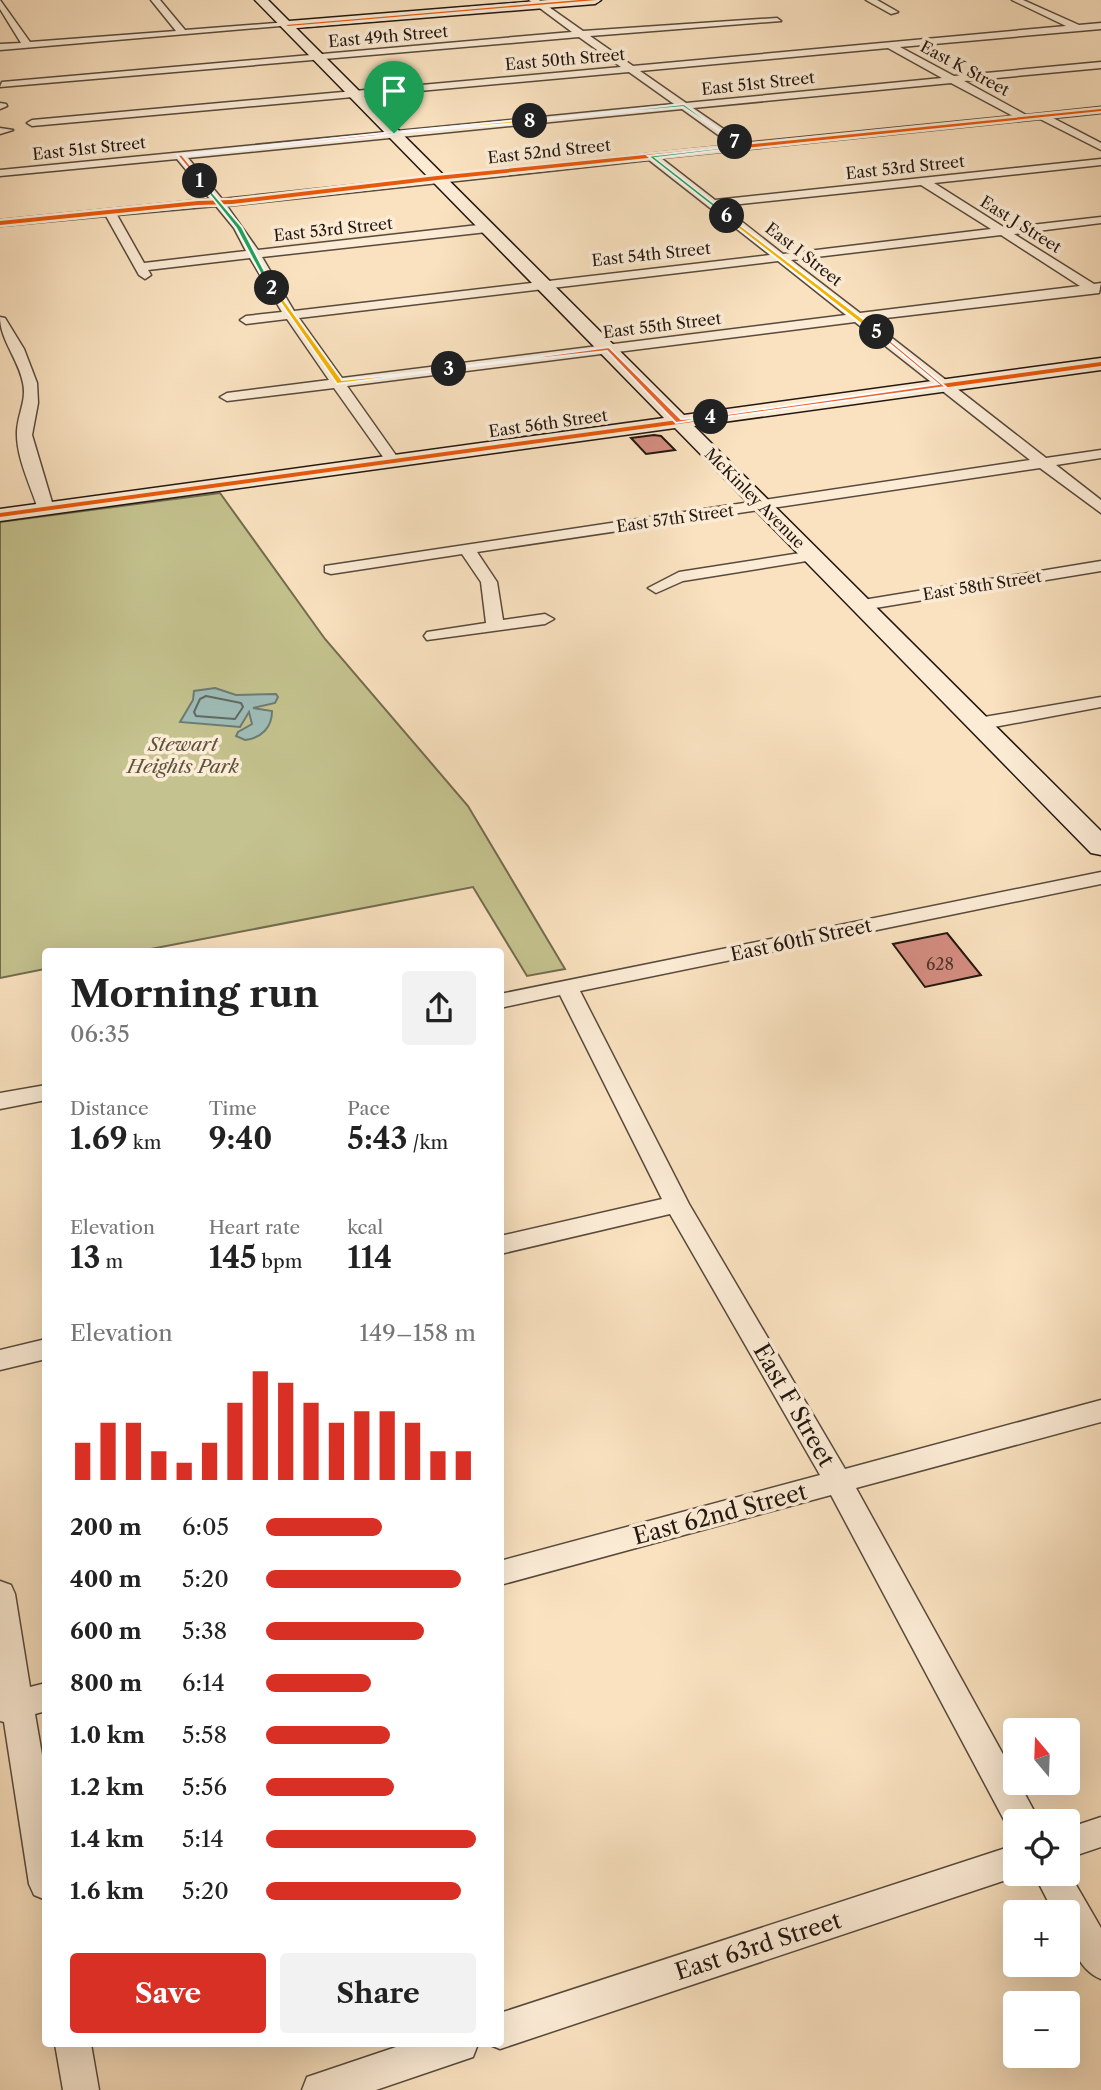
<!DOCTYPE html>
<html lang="en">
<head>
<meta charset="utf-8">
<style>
  body { margin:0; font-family:"Libre Caslon Text",serif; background:#f2f2f2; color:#222; height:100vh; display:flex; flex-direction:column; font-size:26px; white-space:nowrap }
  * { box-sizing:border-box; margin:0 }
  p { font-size:23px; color:#767676 }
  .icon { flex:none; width:38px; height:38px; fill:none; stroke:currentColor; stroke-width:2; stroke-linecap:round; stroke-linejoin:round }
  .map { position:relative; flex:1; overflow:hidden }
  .side { position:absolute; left:42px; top:948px; width:462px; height:1099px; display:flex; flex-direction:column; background:#fff; border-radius:7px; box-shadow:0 7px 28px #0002 }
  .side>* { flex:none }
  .needle { width:46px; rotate:341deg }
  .fabs { position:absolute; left:1003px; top:1718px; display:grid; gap:14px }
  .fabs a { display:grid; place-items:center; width:77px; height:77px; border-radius:7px; background:#fff; box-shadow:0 7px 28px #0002; font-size:35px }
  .pin { position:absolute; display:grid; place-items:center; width:60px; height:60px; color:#fff; margin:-72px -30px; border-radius:50% 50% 50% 0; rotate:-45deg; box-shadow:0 0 7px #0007 }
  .pin .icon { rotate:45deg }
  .km { position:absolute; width:35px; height:35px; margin:-18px; border-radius:50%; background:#222; color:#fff; font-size:19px; line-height:35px; text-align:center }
  .round { display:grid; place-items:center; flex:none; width:74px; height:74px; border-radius:7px; background:#f2f2f2 }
  .overview { display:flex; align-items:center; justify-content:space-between; height:119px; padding:0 28px }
  h1 { font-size:38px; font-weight:800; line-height:52px }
  .figures { display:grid; grid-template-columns:repeat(3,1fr); gap:10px; height:119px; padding:7px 28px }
  .figures div { display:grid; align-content:center }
  .figures b { font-size:30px; font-weight:800 }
  .figures small { font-size:19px; font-weight:400 }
  .figures p { font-size:19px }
  .chart { height:196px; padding:14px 28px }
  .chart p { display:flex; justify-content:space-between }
  .chart svg { width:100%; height:126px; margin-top:7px; stroke:#d93025; stroke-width:6 }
  .action { display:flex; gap:14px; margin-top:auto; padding:14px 28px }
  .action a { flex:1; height:80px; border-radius:7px; background:#d93025; color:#fff; font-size:28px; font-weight:800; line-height:80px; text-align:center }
  .action a+a { background:#f2f2f2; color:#222 }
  ul { padding:0 28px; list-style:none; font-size:23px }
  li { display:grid; grid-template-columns:112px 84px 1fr; align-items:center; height:52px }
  li i { height:18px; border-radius:9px; background:#d93025 }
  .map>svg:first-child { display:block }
  .green { fill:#c4c28e; stroke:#736c4f; stroke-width:2 }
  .water { fill:#9fbdb8; stroke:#6d7b75; stroke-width:2 }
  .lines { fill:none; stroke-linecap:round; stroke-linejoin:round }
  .shore { stroke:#606a64; stroke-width:2 }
  .building { fill:#d58d81; stroke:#221710; stroke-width:2 }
  .street-casing { stroke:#584a3c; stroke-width:3 }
  .secondary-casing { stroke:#221710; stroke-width:3 }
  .street { fill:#fcecd6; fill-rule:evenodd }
  .secondary { fill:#fcecd6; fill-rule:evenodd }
  .cycleway-casing { stroke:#fcecd6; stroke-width:5 }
  .cycleway { fill:#e8590c; fill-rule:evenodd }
  .split-1 { fill:#f0652b; stroke:#fff; stroke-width:2 }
  .split-2 { fill:#22a559; stroke:#fff; stroke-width:2 }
  .split-3 { fill:#f5b400; stroke:#fff; stroke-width:2 }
  .split-4 { fill:#f0652b; stroke:#fff; stroke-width:2 }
  .split-5 { fill:#f0652b; stroke:#fff; stroke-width:2 }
  .split-6 { fill:#f5b400; stroke:#fff; stroke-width:2 }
  .split-7 { fill:#22a559; stroke:#fff; stroke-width:2 }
  .split-8 { fill:#22a559; stroke:#fff; stroke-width:2 }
  .split-9 { fill:#f5b400; stroke:#fff; stroke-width:2 }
  .labels { text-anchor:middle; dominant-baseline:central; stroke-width:7; stroke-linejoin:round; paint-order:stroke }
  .far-street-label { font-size:16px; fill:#221710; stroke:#fcecd6 }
  .number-label { font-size:16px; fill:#4f342c }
  .park-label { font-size:19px; font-style:italic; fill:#5b533c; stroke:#fcecd6 }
  .street-label { font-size:19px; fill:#221710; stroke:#fcecd6 }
  .near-street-label { font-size:23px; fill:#221710; stroke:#fcecd6 }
</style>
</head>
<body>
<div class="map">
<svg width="1101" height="2090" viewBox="0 0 1101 2090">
  <rect width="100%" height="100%" fill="#fae2c0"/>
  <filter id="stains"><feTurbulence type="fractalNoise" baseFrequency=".00286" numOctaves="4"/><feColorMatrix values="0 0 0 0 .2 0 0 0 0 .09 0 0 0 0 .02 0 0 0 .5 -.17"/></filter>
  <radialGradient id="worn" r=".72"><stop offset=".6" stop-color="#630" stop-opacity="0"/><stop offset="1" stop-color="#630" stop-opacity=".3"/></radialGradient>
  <!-- green -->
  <polygon class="green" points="220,493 325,639 468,806 565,969 527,976 473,887 135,952 46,952 45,969 0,978 0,522"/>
  <!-- water -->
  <path class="water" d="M 215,688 L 236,695 L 276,694 L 278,697 L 275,703 L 253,708 L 272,711 C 272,727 262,738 245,740 L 236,736 L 238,732 L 252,724 L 249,712 L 240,727 L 180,722 L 193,700 L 194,691 Z"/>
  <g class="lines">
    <!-- shore -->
    <polygon class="shore" points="206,696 241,703 243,707 235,719 196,716 194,712 200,699"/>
  </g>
  <!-- building -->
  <g class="building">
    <polygon points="654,435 661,436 675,450 646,454 631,438"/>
    <polygon points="947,933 981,975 925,987 893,944"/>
  </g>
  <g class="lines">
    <!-- street casing -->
    <g class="street-casing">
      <g id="street">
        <polygon points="0,0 30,42 176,31 151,0 160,0 185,30 288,22 292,25 0,50 0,44 21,43 0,9"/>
        <path d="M 529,0 L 539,0 L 583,31 L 777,18 L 781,21 L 590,36 L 633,66 L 1066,26 L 1012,0 L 1023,0 L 1079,25 L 1101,23 L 1101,29 L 900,47 L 954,76 L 1101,62 L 1101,68 L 964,81 L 1026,115 L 1101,107 L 1101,113 L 1053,118 L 1101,143 L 1101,150 L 1040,119 L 661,158 L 715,200 L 1101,159 L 1101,165 L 934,183 L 1005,228 L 1101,217 L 1101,223 L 1014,234 L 1094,284 L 1101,283 L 1099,293 L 869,320 L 1046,458 L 1101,450 L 1101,458 L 1056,465 L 1101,500 L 1101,513 L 1040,468 L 477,552 L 497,582 L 503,620 L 545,614 L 554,619 L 545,624 L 427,640 L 424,636 L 427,632 L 486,623 L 481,582 L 462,554 L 331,574 L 325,572 L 325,566 L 1030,460 L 855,322 L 347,386 L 400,461 L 393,465 L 388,464 L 334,388 L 227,401 L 220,397 L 227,393 L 329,380 L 287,319 L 246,324 L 240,320 L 246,316 L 282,312 L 250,258 L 148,270 L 151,275 L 145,279 L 139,275 L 106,216 L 0,226 L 0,220 L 210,199 L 177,159 L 0,176 L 0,170 L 674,104 L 629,72 L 32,126 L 27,123 L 32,120 L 621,67 L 579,37 L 0,87 L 2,82 L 572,32 ZM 888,48 L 942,78 L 686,103 L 640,71 ZM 951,83 L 1013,116 L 744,143 L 693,108 ZM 682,109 L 732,145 L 222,199 L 188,158 ZM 649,160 L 770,255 L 294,311 L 262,257 L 487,232 L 493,228 L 487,224 L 258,250 L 227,206 ZM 921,185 L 991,229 L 783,254 L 722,206 ZM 216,206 L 234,228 L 246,251 L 144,263 L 117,215 ZM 1001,235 L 1080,286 L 860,313 L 791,260 ZM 778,261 L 846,315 L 342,378 L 299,318 Z"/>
        <polygon points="866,0 877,0 898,12 891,14"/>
        <polygon points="0,103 6,104 7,106 0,109"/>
        <polygon points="0,128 13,130 0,134"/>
        <path d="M 0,317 L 5,318 L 24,349 L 37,383 L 38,403 L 32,435 L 54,509 L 51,512 L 46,514 L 38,509 C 30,484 16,457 17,431 C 18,413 27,400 23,383 C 19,360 0,340 0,317 Z"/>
        <polygon points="813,551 819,553 819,559 683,581 656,593 648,588 679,572"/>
        <polygon points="1101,561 1101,571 863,610 855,605 863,600"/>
        <polygon points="1101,697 1101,707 978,730 969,724 978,718"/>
        <polygon points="1101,872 1101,884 580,991 689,1204 845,1469 1101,1400 1101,1422 856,1488 1015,1776 1015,1783 1019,1783 1040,1822 1015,1822 1015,1834 1011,1833 831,1495 500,1585 500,1561 820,1475 670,1214 500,1254 500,1236 662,1199 560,995 500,1008 500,994"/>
        <polygon points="46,1085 46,1100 0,1109 0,1093"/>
        <polygon points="46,1339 46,1359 0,1370 0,1350"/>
        <polygon points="0,1581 11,1585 15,1594 30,1687 46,1683 46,1711 35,1714 46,1778 46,1900 34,1895 29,1884 4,1722 0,1721"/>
        <polygon points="1101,1817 1101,1847 1068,1858 1068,1828"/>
        <polygon points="1015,1845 1015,1874 1021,1874 1015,1877 500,2049 488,2044 500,2044 500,2013"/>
        <path d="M 1068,1871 L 1101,1928 L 1101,1979 C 1076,1969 1068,1938 1068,1913 L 1054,1913 L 1034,1874 L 1068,1874 Z"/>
        <polygon points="55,2044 91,2044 99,2090 63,2090"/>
        <polygon points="405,2044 478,2044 473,2057 376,2090 302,2090 307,2077"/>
      </g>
    </g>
    <!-- secondary casing -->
    <g class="secondary-casing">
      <polygon id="secondary" points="255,0 268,0 289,21 551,0 601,0 595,4 296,28 684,415 1101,358 1101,370 694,426 1101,831 1101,855 1091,853 675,428 0,521 0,509 664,418"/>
    </g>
    <!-- street -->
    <use href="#street" class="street"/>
    <!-- secondary -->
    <use href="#secondary" class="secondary"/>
    <!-- cycleway casing -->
    <g class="cycleway-casing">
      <g id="cycleway">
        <polygon points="580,0 597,0 288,26 286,25"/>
        <polygon points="1101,109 1101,111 437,180 232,204 198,205 0,225 0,221 198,201 232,200 437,176"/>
        <polygon points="1101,362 1101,366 0,517 0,513"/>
      </g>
    </g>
    <!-- cycleway -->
    <use href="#cycleway" class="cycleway"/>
  </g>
  <!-- split-1 -->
  <polygon class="split-1" points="394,132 396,134 183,156 203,181 200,183 177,155"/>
  <!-- split-2 -->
  <polygon class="split-2" points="198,180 202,180 242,227 274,289 268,288 236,228"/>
  <!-- split-3 -->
  <polygon class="split-3" points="269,286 274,286 342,380 453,369 337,384"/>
  <!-- split-4 -->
  <polygon class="split-4" points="609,347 681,419 714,417 676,423 607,351 446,369"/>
  <!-- split-5 -->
  <polygon class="split-5" points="874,331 879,331 946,387 711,419 707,417 938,384"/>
  <!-- split-6 -->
  <polygon class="split-6" points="727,215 879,331 879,334 874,334 725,218"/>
  <!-- split-7 -->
  <polygon class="split-7" points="733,141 745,147 656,158 729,215 727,218 648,156 737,146"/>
  <!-- split-8 -->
  <polygon class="split-8" points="684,104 737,143 683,107 527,121"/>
  <!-- split-9 -->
  <polygon class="split-9" points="530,119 531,122 391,133 394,132"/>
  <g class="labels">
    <!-- far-street labels -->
    <g class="far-street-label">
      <text transform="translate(388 36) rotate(-5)">East 49th Street</text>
      <text transform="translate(565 59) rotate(-5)">East 50th Street</text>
      <text transform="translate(965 68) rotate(28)">East K Street</text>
      <text transform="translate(758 83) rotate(-6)">East 51st Street</text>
      <text transform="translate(89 148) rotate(-6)">East 51st Street</text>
      <text transform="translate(549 151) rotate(-6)">East 52nd Street</text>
      <text transform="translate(905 167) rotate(-6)">East 53rd Street</text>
      <text transform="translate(1021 224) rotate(32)">East J Street</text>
      <text transform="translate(333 229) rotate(-6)">East 53rd Street</text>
      <text transform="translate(651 254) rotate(-6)">East 54th Street</text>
      <text transform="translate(804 254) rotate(38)">East I Street</text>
      <text transform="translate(662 325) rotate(-7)">East 55th Street</text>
      <text transform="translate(548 423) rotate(-8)">East 56th Street</text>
      <text transform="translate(755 498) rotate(45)">McKinley Avenue</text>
      <text transform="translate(675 518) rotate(-8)">East 57th Street</text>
      <text transform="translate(982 585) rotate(-9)">East 58th Street</text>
    </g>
    <!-- number labels -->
    <g class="number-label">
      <text x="940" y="964">628</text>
    </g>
    <!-- park labels -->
    <g class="park-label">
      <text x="183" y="744">Stewart<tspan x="183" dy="22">Heights Park</tspan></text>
    </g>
    <!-- street labels -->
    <g class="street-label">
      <text transform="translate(801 940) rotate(-12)">East 60th Street</text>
    </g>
    <!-- near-street labels -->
    <g class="near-street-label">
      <text transform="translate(794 1405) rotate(60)">East F Street</text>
      <text transform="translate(720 1514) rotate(-15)">East 62nd Street</text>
      <text transform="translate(758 1946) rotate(-18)">East 63rd Street</text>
    </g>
  </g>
  <rect width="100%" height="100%" filter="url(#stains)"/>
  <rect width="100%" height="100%" fill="url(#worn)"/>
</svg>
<div class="fabs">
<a><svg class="needle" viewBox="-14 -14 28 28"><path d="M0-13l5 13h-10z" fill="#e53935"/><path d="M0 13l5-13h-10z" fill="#767676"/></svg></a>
<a><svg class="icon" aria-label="locate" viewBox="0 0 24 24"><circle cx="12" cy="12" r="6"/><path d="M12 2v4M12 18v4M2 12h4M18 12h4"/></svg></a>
<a>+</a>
<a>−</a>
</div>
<div class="pin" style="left:394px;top:133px;background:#1e9e55"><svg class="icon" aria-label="arrive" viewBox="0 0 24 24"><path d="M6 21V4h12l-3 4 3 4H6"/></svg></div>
<b class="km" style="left:200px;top:181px">1</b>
<b class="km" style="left:272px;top:288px">2</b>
<b class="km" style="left:449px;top:369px">3</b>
<b class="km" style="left:711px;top:417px">4</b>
<b class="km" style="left:877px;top:332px">5</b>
<b class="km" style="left:727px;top:216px">6</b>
<b class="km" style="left:735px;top:142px">7</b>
<b class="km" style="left:530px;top:121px">8</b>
<section class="side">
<div class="overview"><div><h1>Morning run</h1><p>06:35</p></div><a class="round"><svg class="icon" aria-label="share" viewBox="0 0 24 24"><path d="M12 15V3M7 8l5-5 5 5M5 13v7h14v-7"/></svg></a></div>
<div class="figures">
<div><p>Distance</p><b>1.69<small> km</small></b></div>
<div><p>Time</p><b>9:40</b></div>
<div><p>Pace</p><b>5:43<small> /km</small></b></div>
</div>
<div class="figures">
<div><p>Elevation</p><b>13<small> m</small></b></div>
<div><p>Heart rate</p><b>145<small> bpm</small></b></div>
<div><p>kcal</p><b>114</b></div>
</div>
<div class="chart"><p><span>Elevation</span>149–158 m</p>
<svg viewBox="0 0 160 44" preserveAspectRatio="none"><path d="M5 44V31M15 44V24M25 44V24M35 44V34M45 44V38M55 44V31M65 44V17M75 44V6M85 44V10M95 44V17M105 44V24M115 44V20M125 44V20M135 44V24M145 44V34M155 44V34"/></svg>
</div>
<ul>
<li><b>200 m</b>6:05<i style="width:55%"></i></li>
<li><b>400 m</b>5:20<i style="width:93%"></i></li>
<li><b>600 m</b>5:38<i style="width:75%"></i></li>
<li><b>800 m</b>6:14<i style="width:50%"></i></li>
<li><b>1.0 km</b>5:58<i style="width:59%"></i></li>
<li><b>1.2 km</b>5:56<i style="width:61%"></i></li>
<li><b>1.4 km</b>5:14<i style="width:100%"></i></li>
<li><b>1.6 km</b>5:20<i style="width:93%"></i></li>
</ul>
<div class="action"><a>Save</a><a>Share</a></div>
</section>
</div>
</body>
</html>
